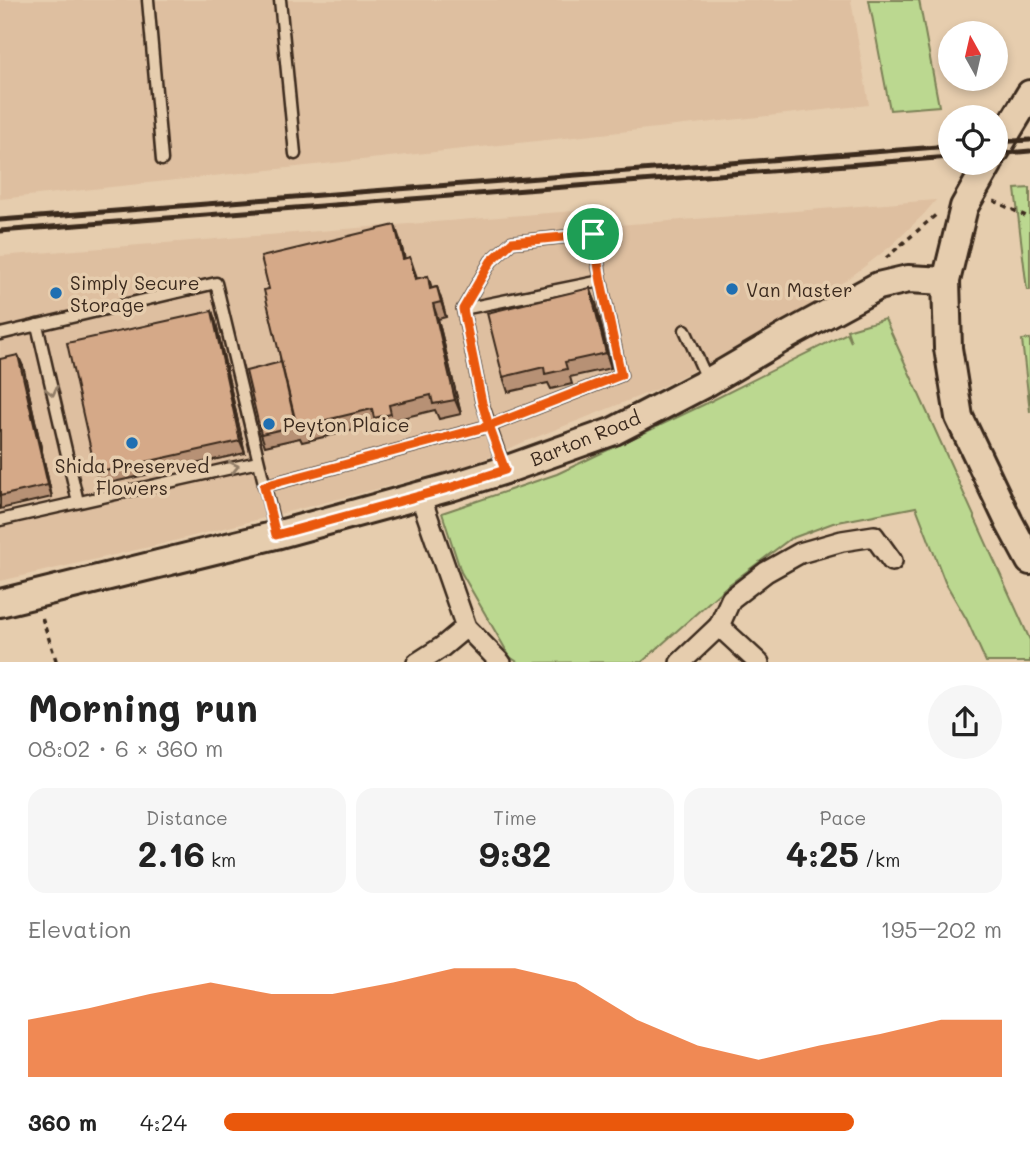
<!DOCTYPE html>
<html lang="en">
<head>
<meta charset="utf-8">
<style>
  body { margin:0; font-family:Mali,sans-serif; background:#f6f6f6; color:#222; height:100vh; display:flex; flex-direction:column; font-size:26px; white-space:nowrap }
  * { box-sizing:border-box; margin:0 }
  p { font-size:23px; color:#767676 }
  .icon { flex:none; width:38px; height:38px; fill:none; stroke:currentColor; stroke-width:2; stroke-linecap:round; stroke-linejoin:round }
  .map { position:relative; height:662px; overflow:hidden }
  .sheet { display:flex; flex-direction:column; background:#fff; flex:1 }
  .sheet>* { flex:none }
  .needle { width:46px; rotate:352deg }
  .buttons { position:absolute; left:938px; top:21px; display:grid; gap:14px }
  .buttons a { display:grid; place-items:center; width:70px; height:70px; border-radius:50%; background:#fff; box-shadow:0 4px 10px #0003; font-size:35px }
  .pin { position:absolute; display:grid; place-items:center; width:60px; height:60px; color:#fff; margin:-30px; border:4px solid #fff; border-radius:50%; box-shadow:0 2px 7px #0007 }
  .round { display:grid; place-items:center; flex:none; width:74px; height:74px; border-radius:37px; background:#f6f6f6 }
  .head { display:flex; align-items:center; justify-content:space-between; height:119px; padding:0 28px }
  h1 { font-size:38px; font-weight:700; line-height:52px }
  .metrics { display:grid; grid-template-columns:repeat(3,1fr); gap:10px; height:119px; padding:7px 28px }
  .metrics div { display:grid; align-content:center; border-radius:18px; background:#f6f6f6; text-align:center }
  .metrics b { font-size:35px; font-weight:700 }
  .metrics small { font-size:19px; font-weight:400 }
  .metrics p { font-size:19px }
  .chart { height:196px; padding:14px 28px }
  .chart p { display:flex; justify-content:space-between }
  .chart svg { width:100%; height:126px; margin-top:7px; fill:#ea580c; opacity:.7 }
  ul { padding:0 28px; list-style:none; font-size:23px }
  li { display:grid; grid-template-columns:112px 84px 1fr; align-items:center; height:52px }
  li i { height:18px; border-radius:9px; background:#ea580c }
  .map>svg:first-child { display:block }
  .built { fill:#debfa0 }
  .green { fill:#bbd890; stroke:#7b8157; stroke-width:2 }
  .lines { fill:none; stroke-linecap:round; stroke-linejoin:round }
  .lane-casing { stroke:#3b2a1e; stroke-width:15 }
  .street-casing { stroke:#3b2a1e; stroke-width:24 }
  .secondary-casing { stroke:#3b2a1e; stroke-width:32 }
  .path { stroke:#3b2a1e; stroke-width:3.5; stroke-dasharray:5 5; stroke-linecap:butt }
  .lane { stroke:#e6cdae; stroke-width:10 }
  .street { stroke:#e6cdae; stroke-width:19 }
  .secondary { stroke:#e6cdae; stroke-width:26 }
  .rail { stroke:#3b2a1e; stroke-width:5 }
  .wall { fill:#b79175; stroke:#3b2a1e; stroke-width:2 }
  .shaded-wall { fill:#95765f; stroke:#3b2a1e; stroke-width:2 }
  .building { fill:#d5a988; stroke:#3b2a1e; stroke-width:2 }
  .oneway { stroke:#907c66 }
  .route-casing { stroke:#fff; stroke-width:14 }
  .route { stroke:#ea580c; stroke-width:9 }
  .poi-dot { fill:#1f6fb2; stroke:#e6cdae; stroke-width:2.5 }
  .labels { text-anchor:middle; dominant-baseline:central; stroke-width:7; stroke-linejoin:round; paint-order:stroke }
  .poi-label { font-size:19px; fill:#3b2a1e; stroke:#e6cdae; text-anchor:start }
  .street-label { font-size:19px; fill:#3b2a1e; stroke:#e6cdae }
</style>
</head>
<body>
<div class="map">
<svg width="1030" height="663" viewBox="0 0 1030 663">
  <rect width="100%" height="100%" fill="#e6cdae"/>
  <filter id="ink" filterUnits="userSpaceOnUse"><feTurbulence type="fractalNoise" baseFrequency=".0143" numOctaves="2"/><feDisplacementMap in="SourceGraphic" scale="14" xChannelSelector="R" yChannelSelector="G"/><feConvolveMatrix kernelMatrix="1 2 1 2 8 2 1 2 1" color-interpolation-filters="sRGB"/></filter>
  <g filter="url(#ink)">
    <!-- built -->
    <g class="built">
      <polygon points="0,0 851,0 869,105 0,199"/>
      <polygon points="936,200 924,214 891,246 852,276 813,303 753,340 655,390 524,442 471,465 158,545 0,581 0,256 613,208 618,225"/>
    </g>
    <!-- green -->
    <g class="green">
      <polygon points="869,0 919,0 939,106 890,110"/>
      <polygon points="1030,188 1030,290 1027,290 1015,189"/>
      <polygon points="885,319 1030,640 1030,662 986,662 967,620 945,582 916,507 833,523 790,539 726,587 642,662 519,663 510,657 461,572 442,513 557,474 703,405 847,333 851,342 847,330"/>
      <polygon points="1030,339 1030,412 1022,340"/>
    </g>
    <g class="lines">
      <!-- lane casing -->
      <g class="lane-casing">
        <g id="lane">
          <polyline points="148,0 162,160"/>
          <polyline points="280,0 295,154"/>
          <polyline points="37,325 78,502"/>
          <polyline points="685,330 708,381"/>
          <polyline points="0,334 216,283 276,533"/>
          <polyline points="505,470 482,403 463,309 601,281"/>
          <polyline points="264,486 489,426 621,375 601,281 593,234 512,242 491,261 463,309"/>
          <polyline points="0,520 258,462"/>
        </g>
      </g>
      <!-- street casing -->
      <g class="street-casing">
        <g id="street">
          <polyline points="420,495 466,627 501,663"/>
          <polyline points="719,626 759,663"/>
          <polyline points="417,663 442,647 466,627"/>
          <polyline points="680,663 719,626 731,599 766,572 800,553 842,541 874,536 892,561"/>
        </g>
      </g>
      <!-- secondary casing -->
      <g class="secondary-casing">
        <g id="secondary">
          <polyline points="996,150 1030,94"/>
          <polyline points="989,163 964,207 946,281 948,348 959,417 1009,522 1030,561"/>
          <polyline points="0,603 276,535 451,487 505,470 614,431 708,382 790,334 878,286 908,279 946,281"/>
        </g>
      </g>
      <!-- path -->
      <g class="path">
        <polyline points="994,201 1030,218"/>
        <polyline points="886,258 938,213"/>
        <polyline points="42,618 57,663"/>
      </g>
      <!-- lane -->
      <use href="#lane" class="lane"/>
      <!-- street -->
      <use href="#street" class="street"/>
      <!-- secondary -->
      <use href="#secondary" class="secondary"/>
      <!-- rail -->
      <g class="rail">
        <polyline points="996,142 1030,140"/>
        <polyline points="996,154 1030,151"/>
        <polyline points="0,220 950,146"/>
        <polyline points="0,231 950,157"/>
      </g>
    </g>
    <!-- wall -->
    <g class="wall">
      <polygon points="400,240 405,259 415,272 417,279 428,276 432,288 437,287 442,302 446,317 438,319 461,414 439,419 435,410 394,420 396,429 379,433 376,425 302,442 300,438 265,446 261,434 281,362 269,289"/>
      <polygon points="590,288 596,303 611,368 570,377 572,384 551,389 548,383 508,392 503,377"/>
      <polygon points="212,311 216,323 245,453 100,485 96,473"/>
      <polygon points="0,359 23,366 52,497 0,509"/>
    </g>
    <!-- shaded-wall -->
    <g class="shaded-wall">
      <polygon points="395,225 400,240 408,274 403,259"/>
      <polygon points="410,257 415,272 420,294 415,279"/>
      <polygon points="437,287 442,302 446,317 441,302"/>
      <polygon points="590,288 596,303 611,368 606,353"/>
      <polygon points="433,304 438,319 461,414 455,400"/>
      <polygon points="212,311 216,323 245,453 240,441"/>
      <polygon points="18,355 23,366 52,497 48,485"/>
    </g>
    <!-- building -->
    <g class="building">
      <polygon points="395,225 403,259 410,257 415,279 428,276 430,289 437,287 441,302 433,304 455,400 433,404 431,395 389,405 391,414 374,418 372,409 297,427 264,290 269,289 261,257"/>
      <polygon points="590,288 606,353 565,362 567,369 545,374 544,367 503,377 487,313"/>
      <polygon points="212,311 240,441 96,473 67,343"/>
      <polygon points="18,355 48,485 0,496 0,359"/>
      <polygon points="281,362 296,426 261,434 246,371"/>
    </g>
    <!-- one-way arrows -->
    <defs><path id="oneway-chevron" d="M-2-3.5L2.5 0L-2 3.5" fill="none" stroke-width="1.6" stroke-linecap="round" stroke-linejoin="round" transform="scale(1.75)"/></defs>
    <g class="oneway">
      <use href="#oneway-chevron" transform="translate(52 391) rotate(77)"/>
      <use href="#oneway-chevron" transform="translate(234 467) rotate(-13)"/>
    </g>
  </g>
  <g class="lines" filter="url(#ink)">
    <!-- route casing -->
    <g class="route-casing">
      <polyline id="route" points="593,234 512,242 491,261 463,309 482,403 489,426 264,486 276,535 452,487 505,470 489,426 621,375 601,281 593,234"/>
    </g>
    <!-- route -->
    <use href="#route" class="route"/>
  </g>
  <!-- markers -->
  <g class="poi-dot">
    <circle cx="732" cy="289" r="7"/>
    <circle cx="56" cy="293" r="7"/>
    <circle cx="269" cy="424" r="7"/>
    <circle cx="132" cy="443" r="7"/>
  </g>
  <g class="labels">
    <!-- poi labels -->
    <g class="poi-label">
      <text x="70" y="282">Simply Secure<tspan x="70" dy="22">Storage</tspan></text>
      <text x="746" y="289">Van Master</text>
      <text x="283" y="424">Peyton Plaice</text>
      <text x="132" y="465" text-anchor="middle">Shida Preserved<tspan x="132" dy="22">Flowers</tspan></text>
    </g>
    <!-- street labels -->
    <g class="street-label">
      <text transform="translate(585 438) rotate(-22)">Barton Road</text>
    </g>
  </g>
</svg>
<div class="buttons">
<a><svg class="needle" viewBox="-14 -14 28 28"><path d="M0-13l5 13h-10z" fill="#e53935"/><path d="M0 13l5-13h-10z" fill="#767676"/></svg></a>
<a><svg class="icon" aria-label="locate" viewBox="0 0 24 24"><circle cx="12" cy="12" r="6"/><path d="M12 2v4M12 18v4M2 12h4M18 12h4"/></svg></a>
</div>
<div class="pin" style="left:593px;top:234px;background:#1e9e55"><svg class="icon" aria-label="arrive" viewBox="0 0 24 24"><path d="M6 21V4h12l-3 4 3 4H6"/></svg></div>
</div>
<section class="sheet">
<div class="head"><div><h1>Morning run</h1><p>08:02 · 6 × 360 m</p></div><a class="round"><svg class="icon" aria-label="share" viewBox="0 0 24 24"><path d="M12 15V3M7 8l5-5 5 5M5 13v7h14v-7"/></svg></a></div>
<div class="metrics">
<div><p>Distance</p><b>2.16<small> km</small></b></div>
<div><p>Time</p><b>9:32</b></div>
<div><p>Pace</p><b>4:25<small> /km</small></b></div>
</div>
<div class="chart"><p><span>Elevation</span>195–202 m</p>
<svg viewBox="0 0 160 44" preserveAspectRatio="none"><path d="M0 44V24L10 20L20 15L30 11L40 15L50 15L60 11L70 6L80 6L90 11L100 24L110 33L120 38L130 33L140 29L150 24L160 24V44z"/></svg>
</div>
<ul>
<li><b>360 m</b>4:24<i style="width:81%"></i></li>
</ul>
</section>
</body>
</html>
